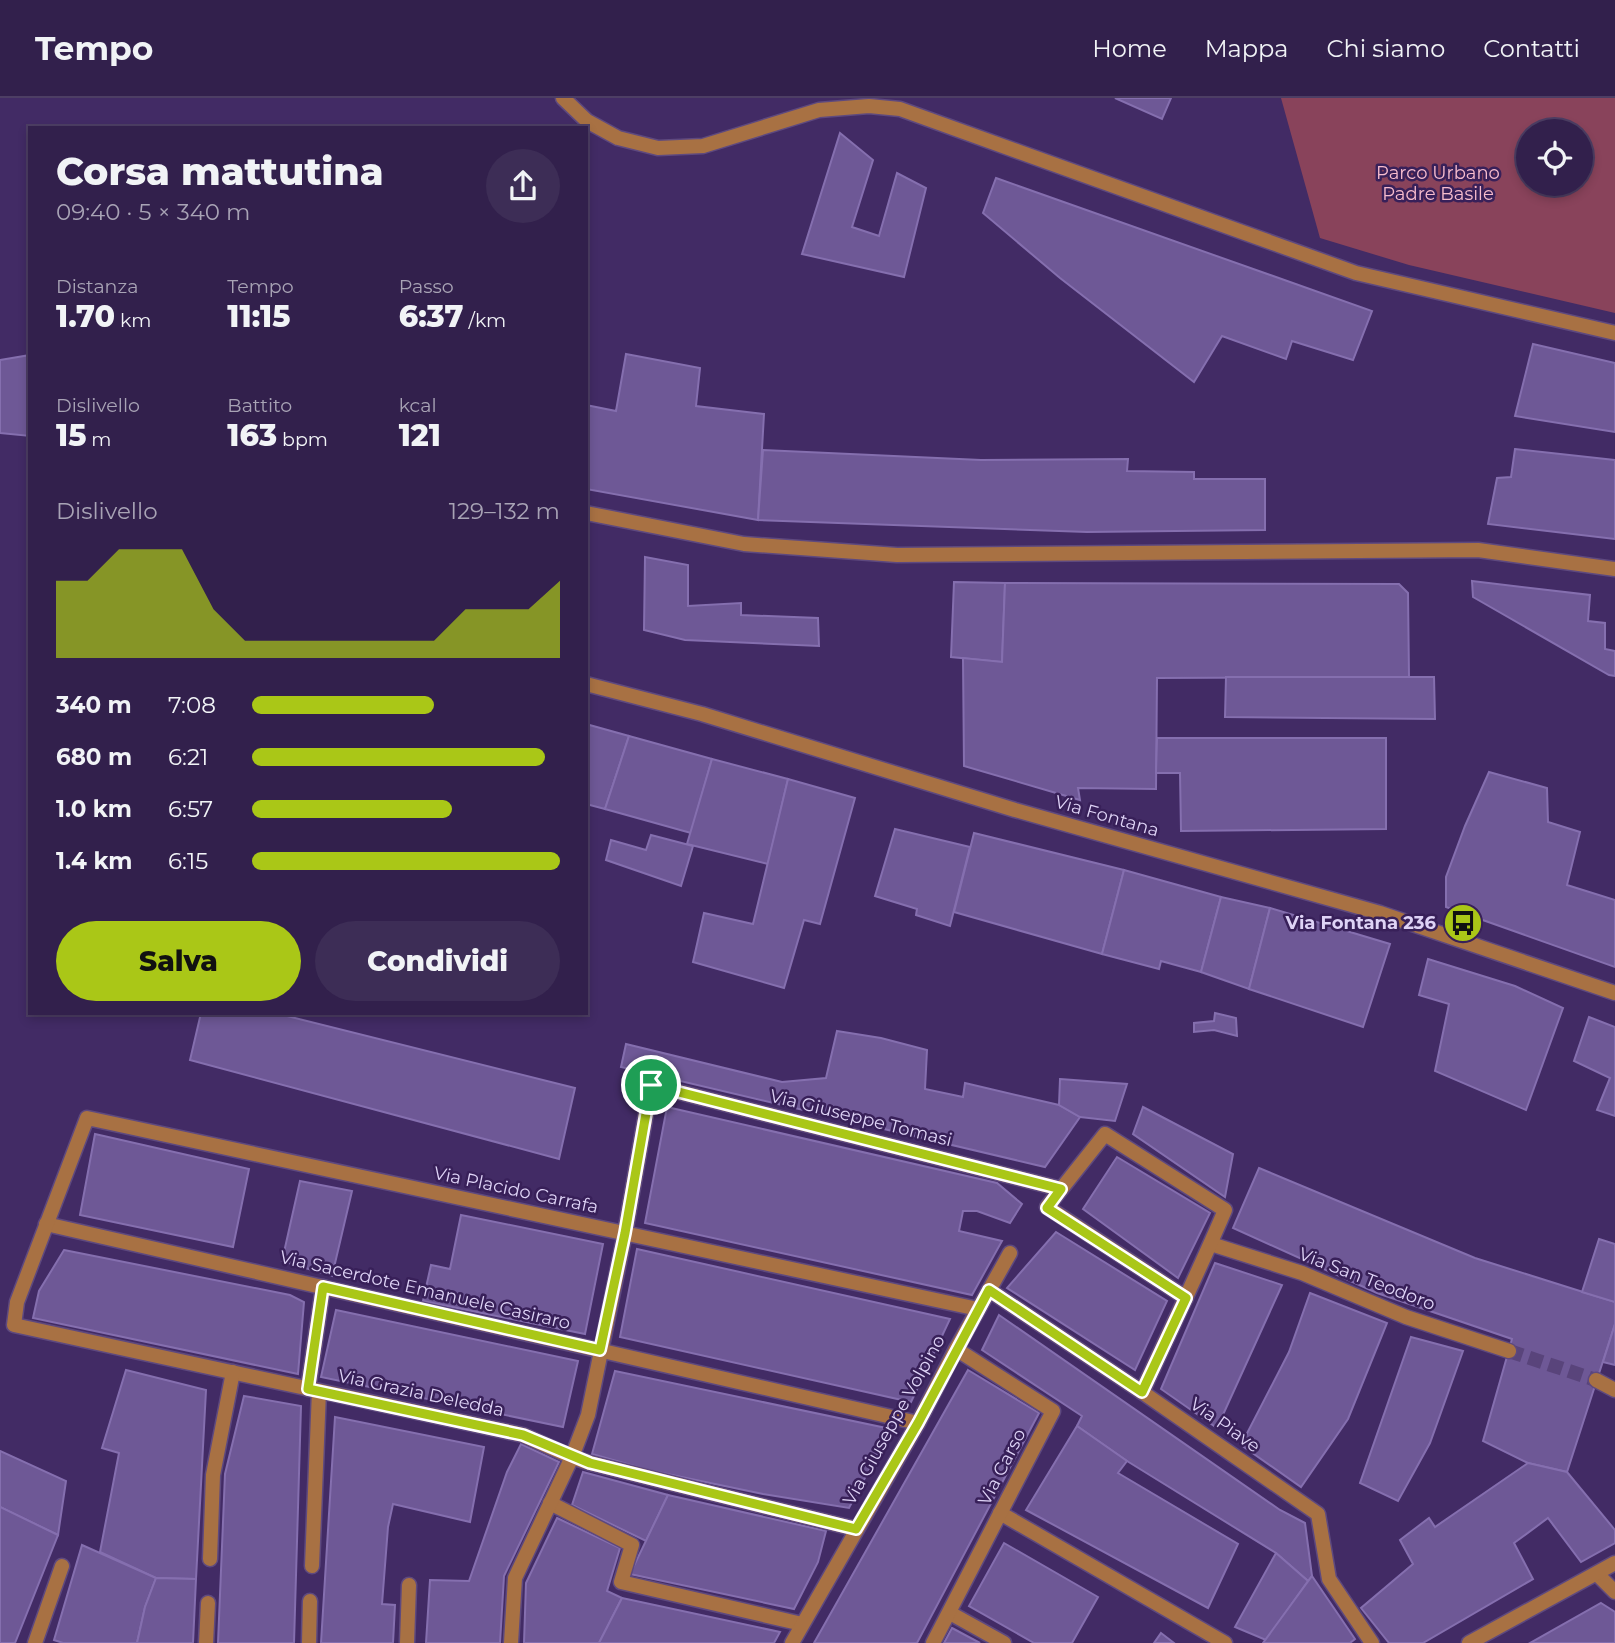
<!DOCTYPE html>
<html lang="it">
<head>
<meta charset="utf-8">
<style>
  body { margin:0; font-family:Montserrat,sans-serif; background:#3d2d56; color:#f1f3f6; height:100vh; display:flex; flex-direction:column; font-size:26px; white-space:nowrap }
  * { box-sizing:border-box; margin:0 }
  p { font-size:23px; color:#a8a3b5 }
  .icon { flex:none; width:38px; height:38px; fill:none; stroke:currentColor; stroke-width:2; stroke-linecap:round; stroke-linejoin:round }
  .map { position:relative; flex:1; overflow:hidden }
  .drawer { position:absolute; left:28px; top:28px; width:560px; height:889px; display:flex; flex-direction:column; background:#32204c; border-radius:0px; box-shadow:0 4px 10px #0003,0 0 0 2px #4d3e64 }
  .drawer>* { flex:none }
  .controls { position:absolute; left:1516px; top:21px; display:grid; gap:14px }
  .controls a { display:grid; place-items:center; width:77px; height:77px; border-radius:50%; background:#32204c; box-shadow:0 4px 10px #0003,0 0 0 2px #4d3e64; font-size:35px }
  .pin { position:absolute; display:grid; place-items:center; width:60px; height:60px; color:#fff; margin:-30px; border:4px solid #fff; border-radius:50%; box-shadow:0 2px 7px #0007 }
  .round { display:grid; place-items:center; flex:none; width:74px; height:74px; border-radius:37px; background:#3d2d56 }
  .headline { display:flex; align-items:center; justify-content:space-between; height:119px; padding:0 28px }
  h1 { font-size:38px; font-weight:800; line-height:52px }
  .metrics { display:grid; grid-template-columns:repeat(3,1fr); gap:10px; height:119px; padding:7px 28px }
  .metrics div { display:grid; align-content:center }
  .metrics b { font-size:30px; font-weight:800 }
  .metrics small { font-size:19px; font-weight:400 }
  .metrics p { font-size:19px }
  .chart { height:196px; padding:14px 28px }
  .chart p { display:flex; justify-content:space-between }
  .chart svg { width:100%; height:126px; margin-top:7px; fill:#aac717; opacity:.7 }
  .cta { display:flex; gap:14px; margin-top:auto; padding:14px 28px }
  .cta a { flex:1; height:80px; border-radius:42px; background:#aac717; color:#111; font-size:28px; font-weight:800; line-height:80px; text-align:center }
  .cta a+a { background:#3d2d56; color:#f1f3f6 }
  ul { padding:0 28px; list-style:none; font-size:23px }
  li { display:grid; grid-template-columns:112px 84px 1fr; align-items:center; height:52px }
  li i { height:18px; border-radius:9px; background:#aac717 }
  header { display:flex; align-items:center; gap:42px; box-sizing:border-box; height:98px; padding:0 35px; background:#32204c; border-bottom:2px solid #4d3e64 }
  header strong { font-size:33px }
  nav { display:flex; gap:38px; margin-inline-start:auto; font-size:24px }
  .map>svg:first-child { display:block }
  .green { fill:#89435b; fill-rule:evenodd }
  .building { fill:#6e5896; stroke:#856faf; stroke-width:2 }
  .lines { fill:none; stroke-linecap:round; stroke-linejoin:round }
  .minor-tunnel { stroke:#59447b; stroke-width:14; stroke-dasharray:14 7; stroke-linecap:butt }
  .minor-casing { stroke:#5e497f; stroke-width:17 }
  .tertiary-casing { stroke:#5e497f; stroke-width:17 }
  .minor { stroke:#a87143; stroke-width:14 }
  .tertiary { stroke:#a87143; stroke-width:14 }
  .route-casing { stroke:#fff; stroke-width:14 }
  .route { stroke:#aac717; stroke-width:9 }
  .labels { text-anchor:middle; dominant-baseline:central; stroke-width:5; stroke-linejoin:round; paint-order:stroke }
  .park-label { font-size:18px; fill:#f7bccd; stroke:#382059 }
  .street-label { font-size:18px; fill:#ded3f6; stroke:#382059 }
  .poi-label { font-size:18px; font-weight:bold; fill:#ded3f6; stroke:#382059; text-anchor:end }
</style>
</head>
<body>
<header>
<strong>Tempo</strong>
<nav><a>Home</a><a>Mappa</a><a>Chi siamo</a><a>Contatti</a></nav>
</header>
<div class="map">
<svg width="1615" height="1545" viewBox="0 0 1615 1545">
  <rect width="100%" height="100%" fill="#422b65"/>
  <!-- green -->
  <path class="green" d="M 1281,0 L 1615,0 L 1615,215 L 1409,167 L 1320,140 ZM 1528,33 L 1580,33 L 1580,86 L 1528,86 Z"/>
  <!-- building -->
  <g class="building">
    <polygon points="1115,0 1171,0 1162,21"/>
    <polygon points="840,35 873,62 852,129 879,138 897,75 926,90 904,179 802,156"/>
    <polygon points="996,80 1372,213 1353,262 1292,243 1286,261 1222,238 1194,284 1060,180 983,115"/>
    <polygon points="1533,246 1615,265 1615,334 1515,318"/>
    <polygon points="626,256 700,270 696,308 764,316 758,422 586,391 586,307 616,313"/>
    <polygon points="30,257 30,338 0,335 0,262"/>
    <polygon points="1515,351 1615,362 1615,441 1488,426 1497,380 1511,379"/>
    <polygon points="763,352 981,362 1128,361 1127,373 1194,374 1194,381 1265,381 1265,432 1087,434 758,422"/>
    <polygon points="645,459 688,467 688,508 741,505 741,517 818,520 819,548 685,542 644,532"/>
    <polygon points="1472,483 1590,497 1588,523 1605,525 1605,551 1615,553 1615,578 1609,577 1473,499"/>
    <polygon points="954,484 1005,485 1002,564 951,559"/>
    <polygon points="1005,485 1399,486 1408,495 1409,579 1157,580 1156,691 1078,690 1080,702 964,668 963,560 1002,564"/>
    <polygon points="1226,579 1434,579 1435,621 1225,619"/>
    <polygon points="586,626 629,638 605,711 586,706"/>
    <polygon points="629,638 712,661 691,735 605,711"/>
    <polygon points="1157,640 1386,640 1386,731 1181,733 1180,675 1156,675"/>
    <polygon points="712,661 788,681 768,766 687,746"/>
    <polygon points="1489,674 1547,690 1548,724 1580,734 1567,787 1615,802 1615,869 1446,809 1446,779 1465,728"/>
    <polygon points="788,681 855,700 820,826 804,822 784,890 693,864 704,815 753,826"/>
    <polygon points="895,731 970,749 950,828 916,817 917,811 875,798"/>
    <polygon points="974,735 1124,772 1102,856 954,814"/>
    <polygon points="651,737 693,748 681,788 606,762 611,742 646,752"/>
    <polygon points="1124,772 1221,799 1201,874 1161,863 1159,871 1102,856"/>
    <polygon points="1221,799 1270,810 1249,891 1201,874"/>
    <polygon points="1270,810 1390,846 1363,929 1249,891"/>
    <polygon points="1428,861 1515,888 1563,910 1526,1012 1435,973 1449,906 1419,897"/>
    <polygon points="201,915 275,915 575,990 559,1061 190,962"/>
    <polygon points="1215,915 1236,920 1237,938 1214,932 1194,934 1194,925 1214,923"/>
    <polygon points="1589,919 1615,929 1615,1018 1597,1012 1610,980 1574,963"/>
    <polygon points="837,933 881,940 927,952 925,991 963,999 965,985 1059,1007 1080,1019 1045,1069 621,969 626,946 782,984 826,980"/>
    <polygon points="1060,981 1127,986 1115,1023 1080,1019 1059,1007"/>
    <polygon points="667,1009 997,1085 1022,1106 1010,1125 977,1113 963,1113 959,1133 1002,1143 972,1197 645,1125"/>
    <polygon points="1143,1009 1233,1056 1225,1099 1133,1036"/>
    <polygon points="95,1036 249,1071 233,1149 80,1117"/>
    <polygon points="1117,1059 1210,1115 1178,1180 1083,1111"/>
    <polygon points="1259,1070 1475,1160 1615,1204 1615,1226 1567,1374 1528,1365 1483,1343 1512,1241 1377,1195 1233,1130"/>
    <polygon points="300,1083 352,1093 332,1178 282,1163"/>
    <polygon points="461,1117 603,1146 585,1236 423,1203 431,1167 450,1171"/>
    <polygon points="1056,1134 1167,1203 1135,1272 1007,1190"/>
    <polygon points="1599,1141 1615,1146 1615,1204 1582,1194"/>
    <polygon points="637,1151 950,1221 911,1304 620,1239"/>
    <polygon points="64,1152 290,1197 304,1204 298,1276 33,1220 39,1193"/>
    <polygon points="1215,1165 1282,1187 1217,1330 1161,1291"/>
    <polygon points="1310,1195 1387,1225 1348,1321 1301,1389 1241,1347 1289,1254"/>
    <polygon points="336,1212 578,1263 563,1329 321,1279"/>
    <polygon points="999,1217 1280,1412 1305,1425 1312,1478 1308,1483 1276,1455 1127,1363 1077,1328 1082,1318 982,1252"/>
    <polygon points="1615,1226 1615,1267 1603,1264"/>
    <polygon points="1411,1239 1463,1253 1430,1345 1398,1403 1360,1385"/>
    <polygon points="126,1272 206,1292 196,1481 156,1480 100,1454 119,1355 102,1350"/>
    <polygon points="968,1272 1039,1315 917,1545 814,1545"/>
    <polygon points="615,1273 891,1331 849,1410 763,1396 648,1372 592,1356"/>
    <polygon points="244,1298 301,1308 294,1545 218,1545 225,1376"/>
    <polygon points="335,1319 484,1349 470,1424 393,1406 388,1429 382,1506 395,1507 393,1545 321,1545"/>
    <polygon points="1077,1328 1127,1363 1118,1375 1238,1446 1208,1510 1026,1412"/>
    <polygon points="521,1346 559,1364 504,1478 500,1545 426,1545 430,1482 469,1483 507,1374"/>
    <polygon points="0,1353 66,1383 58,1437 0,1409"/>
    <polygon points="1528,1365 1567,1374 1615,1432 1615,1445 1581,1464 1548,1420 1514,1445 1533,1481 1423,1545 1389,1545 1361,1510 1413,1466 1400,1442 1429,1420 1435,1429"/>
    <polygon points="583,1374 668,1397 646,1443 572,1407"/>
    <polygon points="668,1397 826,1433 818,1464 794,1511 630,1476"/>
    <polygon points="0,1409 58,1437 15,1545 0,1545"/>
    <polygon points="557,1420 620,1450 607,1493 622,1500 599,1545 524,1545 526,1485"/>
    <polygon points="1004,1445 1098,1499 1072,1545 1034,1545 969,1508"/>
    <polygon points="82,1447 156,1480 145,1509 137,1545 63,1545 54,1542"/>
    <polygon points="1276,1455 1308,1483 1266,1542 1235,1529"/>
    <polygon points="1312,1478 1355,1541 1350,1545 1263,1545"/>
    <polygon points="156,1480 196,1481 193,1545 137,1545 145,1509"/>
    <polygon points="622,1500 780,1534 774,1545 599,1545"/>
    <polygon points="1601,1505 1615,1514 1615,1545 1530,1545"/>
    <polygon points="952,1530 980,1545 944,1545"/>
    <polygon points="1161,1535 1174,1545 1154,1545"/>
  </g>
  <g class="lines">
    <!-- minor-tunnel -->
    <polyline class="minor-tunnel" points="1509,1253 1596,1282"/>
    <!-- minor casing -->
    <g class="minor-casing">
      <g id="minor">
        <polyline points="563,0 587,23 618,40 658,50 703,48 819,12 869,8 900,11 1356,175 1615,235"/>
        <polyline points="46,1126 918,1325"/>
        <polyline points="1211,1146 1302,1175 1406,1219 1509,1253"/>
        <polyline points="989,1192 1142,1294 1318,1416 1329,1481 1372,1545"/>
        <polyline points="1596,1282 1615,1292"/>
        <polyline points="308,1291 323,1189"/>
        <path d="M 1142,1294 C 1170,1233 1199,1173 1225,1112 L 1105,1036 L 1047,1109 L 1186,1200"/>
        <polyline points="550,1405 632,1447 621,1484 802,1526"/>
        <polyline points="1000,1415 1225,1545"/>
        <polyline points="856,1431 590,1365 572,1359 523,1337 14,1227 17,1204 87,1020 978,1211"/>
        <polyline points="210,1461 213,1377 233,1274"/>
        <polyline points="312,1468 319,1293"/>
        <polyline points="1597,1476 1615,1494"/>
        <polyline points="950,1515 1004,1545"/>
        <polyline points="35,1545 62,1468"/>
        <polyline points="206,1545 208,1505"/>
        <polyline points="309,1545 310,1503"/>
        <polyline points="407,1545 409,1487"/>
        <polyline points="511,1545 515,1480 572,1359 588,1317 625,1135 651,987 1061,1091"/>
        <polyline points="792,1545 918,1325 956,1251 1010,1155"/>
        <polyline points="933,1545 1053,1313 956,1251"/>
      </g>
    </g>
    <!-- tertiary casing -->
    <g class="tertiary-casing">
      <g id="tertiary">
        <polyline points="586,415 744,446 897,457 1478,452 1615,471"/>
        <polyline points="586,586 702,616 1015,712 1380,815 1615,895"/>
        <polyline points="1469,1545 1615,1465"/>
      </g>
    </g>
    <!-- minor -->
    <use href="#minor" class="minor"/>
    <!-- tertiary -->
    <use href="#tertiary" class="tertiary"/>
  </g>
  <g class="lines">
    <!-- route casing -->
    <g class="route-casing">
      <polygon id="route" points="651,987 1061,1091 1047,1110 1186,1200 1142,1294 989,1192 918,1325 856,1431 590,1365 523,1337 308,1291 323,1189 600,1252 625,1135"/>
    </g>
    <!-- route -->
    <use href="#route" class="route"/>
  </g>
  <!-- icons -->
  <defs>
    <g id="bus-disc" transform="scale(2.0125)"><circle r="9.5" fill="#aac717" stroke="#382059"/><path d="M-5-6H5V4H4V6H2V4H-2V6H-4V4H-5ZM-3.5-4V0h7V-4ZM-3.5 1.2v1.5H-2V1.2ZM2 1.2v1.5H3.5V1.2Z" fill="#111"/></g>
  </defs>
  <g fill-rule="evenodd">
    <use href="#bus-disc" x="1463" y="825"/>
  </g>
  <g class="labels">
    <!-- park labels -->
    <g class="park-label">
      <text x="1438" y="75">Parco Urbano<tspan x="1438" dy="21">Padre Basile</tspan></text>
    </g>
    <!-- street labels -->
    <g class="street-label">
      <text transform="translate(1107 718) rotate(16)">Via Fontana</text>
      <text transform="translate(861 1020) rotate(14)">Via Giuseppe Tomasi</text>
      <text transform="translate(516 1092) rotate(12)">Via Placido Carrafa</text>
      <text transform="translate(1367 1181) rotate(21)">Via San Teodoro</text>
      <text transform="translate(425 1192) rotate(13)">Via Sacerdote Emanuele Casiraro</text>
      <text transform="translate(421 1295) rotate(12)">Via Grazia Deledda</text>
      <text transform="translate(894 1322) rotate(-61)">Via Giuseppe Volpino</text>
      <text transform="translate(1225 1327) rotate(35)">Via Piave</text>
      <text transform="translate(1002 1369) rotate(-63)">Via Carso</text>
    </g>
    <!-- poi labels -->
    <g class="poi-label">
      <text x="1436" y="825">Via Fontana 236</text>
    </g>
  </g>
</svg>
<div class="controls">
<a><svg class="icon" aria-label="locate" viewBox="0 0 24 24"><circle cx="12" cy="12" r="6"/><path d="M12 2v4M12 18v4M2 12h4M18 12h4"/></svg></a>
</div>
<div class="pin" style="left:651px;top:987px;background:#1e9e55"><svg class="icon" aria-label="arrive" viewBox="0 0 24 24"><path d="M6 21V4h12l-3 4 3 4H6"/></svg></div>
<section class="drawer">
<div class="headline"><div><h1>Corsa mattutina</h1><p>09:40 · 5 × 340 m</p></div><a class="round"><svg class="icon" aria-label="share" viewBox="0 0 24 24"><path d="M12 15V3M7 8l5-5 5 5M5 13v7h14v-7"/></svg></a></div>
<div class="metrics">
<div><p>Distanza</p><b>1.70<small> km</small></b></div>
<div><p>Tempo</p><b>11:15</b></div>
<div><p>Passo</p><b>6:37<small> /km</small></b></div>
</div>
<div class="metrics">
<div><p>Dislivello</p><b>15<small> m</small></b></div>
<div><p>Battito</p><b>163<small> bpm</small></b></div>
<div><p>kcal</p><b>121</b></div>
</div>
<div class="chart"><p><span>Dislivello</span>129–132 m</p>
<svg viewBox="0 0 160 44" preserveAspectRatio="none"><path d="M0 44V17L10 17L20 6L30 6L40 6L50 27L60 38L70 38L80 38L90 38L100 38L110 38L120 38L130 27L140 27L150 27L160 17V44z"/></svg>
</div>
<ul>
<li><b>340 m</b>7:08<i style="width:59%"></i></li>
<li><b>680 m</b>6:21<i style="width:95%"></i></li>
<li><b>1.0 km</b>6:57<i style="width:65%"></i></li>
<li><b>1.4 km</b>6:15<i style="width:100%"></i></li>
</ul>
<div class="cta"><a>Salva</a><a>Condividi</a></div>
</section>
</div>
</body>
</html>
